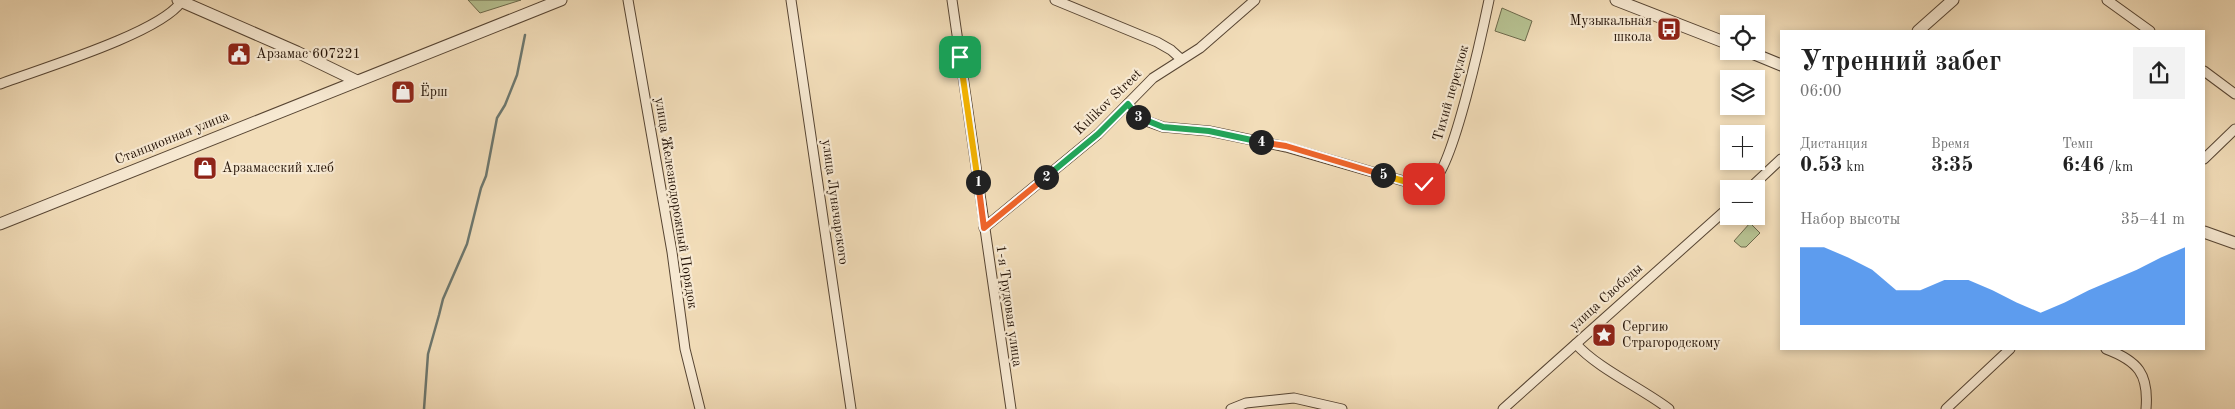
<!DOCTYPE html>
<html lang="ru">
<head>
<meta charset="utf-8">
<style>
  body { margin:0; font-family:"Old Standard TT",serif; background:#f2f2f2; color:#222; height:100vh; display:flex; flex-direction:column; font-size:19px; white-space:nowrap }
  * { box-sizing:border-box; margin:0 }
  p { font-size:16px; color:#767676 }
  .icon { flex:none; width:28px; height:28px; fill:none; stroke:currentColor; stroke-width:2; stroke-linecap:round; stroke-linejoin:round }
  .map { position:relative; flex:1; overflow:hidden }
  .details { position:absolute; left:1780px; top:30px; width:425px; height:320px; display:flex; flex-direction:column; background:#fff; border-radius:0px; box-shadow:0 2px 8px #0003 }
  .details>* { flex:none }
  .controls { position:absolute; left:1720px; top:15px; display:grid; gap:10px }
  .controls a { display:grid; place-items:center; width:45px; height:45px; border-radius:0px; background:#fff; box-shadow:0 2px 8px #0003; font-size:25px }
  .pin { position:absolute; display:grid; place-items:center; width:42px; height:42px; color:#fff; margin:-21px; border-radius:10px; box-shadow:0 2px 8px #0006 }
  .km { position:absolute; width:25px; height:25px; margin:-12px; border-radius:50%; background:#222; color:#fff; font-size:14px; line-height:25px; text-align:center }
  .round { display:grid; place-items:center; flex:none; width:52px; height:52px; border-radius:0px; background:#f2f2f2 }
  .headline { display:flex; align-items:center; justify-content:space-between; height:85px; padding:0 20px }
  h1 { font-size:28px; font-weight:600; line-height:38px }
  .figures { display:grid; grid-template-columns:repeat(3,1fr); gap:8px; height:85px; padding:5px 20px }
  .figures div { display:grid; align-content:center }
  .figures b { font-size:21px; font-weight:600 }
  .figures small { font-size:14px; font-weight:400 }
  .figures p { font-size:14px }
  .chart { height:140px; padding:10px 20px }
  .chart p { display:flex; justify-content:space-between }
  .chart svg { width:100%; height:90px; margin-top:5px; fill:#1a73e8; opacity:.7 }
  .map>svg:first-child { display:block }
  .green { fill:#b7c292; stroke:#6d6a4c }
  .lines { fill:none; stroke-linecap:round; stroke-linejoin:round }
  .stream { stroke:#6c776f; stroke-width:2.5 }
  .minor-casing { stroke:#574533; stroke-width:11 }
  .tertiary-casing { stroke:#574533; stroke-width:13 }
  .minor { stroke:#f7e9d2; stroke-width:9 }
  .tertiary { stroke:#f7e9d2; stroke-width:11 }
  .split-1-casing { stroke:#fff; stroke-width:10 }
  .split-2-casing { stroke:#fff; stroke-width:10 }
  .split-3-casing { stroke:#fff; stroke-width:10 }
  .split-4-casing { stroke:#fff; stroke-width:10 }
  .split-5-casing { stroke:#fff; stroke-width:10 }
  .split-6-casing { stroke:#fff; stroke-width:10 }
  .split-1 { stroke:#f5b400; stroke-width:6 }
  .split-2 { stroke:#f0652b; stroke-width:6 }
  .split-3 { stroke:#22a559; stroke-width:6 }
  .split-4 { stroke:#22a559; stroke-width:6 }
  .split-5 { stroke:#f0652b; stroke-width:6 }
  .split-6 { stroke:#f5b400; stroke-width:6 }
  .labels { text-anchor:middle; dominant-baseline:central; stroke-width:4.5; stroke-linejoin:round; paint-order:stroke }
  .poi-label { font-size:14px; fill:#231206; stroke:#f7e9d2; text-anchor:start }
  .street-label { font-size:14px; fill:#231206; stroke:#f7e9d2 }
</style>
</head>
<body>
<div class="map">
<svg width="2235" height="409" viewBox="0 0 2235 409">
  <rect width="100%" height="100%" fill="#f2ddb9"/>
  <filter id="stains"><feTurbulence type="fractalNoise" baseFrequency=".004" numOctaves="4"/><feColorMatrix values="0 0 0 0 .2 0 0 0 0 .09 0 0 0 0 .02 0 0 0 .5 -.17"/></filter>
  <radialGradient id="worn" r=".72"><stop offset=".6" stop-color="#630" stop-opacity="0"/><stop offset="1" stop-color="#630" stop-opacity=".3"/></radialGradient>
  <!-- green -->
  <g class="green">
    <polygon points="468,0 521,0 480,13"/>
    <polygon points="1502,8 1532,21 1525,41 1495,31"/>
    <polygon points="1750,223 1760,233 1746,247 1741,247 1734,241"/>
  </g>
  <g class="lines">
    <!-- stream -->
    <polyline class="stream" points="424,409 428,354 439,315 443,299 467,244 481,188 486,176 497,118 505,105 517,75 525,35"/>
    <!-- minor casing -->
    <g class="minor-casing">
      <g id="minor">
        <polyline points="628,0 672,252 685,349 700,409"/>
        <polyline points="791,0 851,409"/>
        <polyline points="952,0 1011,409"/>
        <polyline points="1055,0 1157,42 1171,50 1181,59"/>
        <polyline points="2107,0 2150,31"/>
        <polyline points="2204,71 2235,94"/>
        <path d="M 0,84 C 40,69 160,33 181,2"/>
        <path d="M 1128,104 L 1138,118 L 1163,127 L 1209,131 L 1286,147 L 1407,182 C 1415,183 1425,186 1433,181 C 1453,168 1483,29 1489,0"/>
        <polyline points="2204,159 2235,129"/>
        <polyline points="1749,189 1781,159"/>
        <polyline points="984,228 1098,134 1153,78 1200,48 1255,0"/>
        <path d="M 1576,344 C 1597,368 1643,389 1669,409"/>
        <path d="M 2106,349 C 2138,361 2149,374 2146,409"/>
        <polyline points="1231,409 1246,403 1294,398 1342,409"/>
        <polyline points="1503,409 1729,207"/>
        <polyline points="1946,409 2010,349"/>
      </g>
    </g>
    <!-- tertiary casing -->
    <g class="tertiary-casing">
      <g id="tertiary">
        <polyline points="178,0 297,52 357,81"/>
        <polyline points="1616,0 1729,44"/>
        <polyline points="1918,31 1953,0"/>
        <polyline points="1747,51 1781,65"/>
        <polyline points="0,224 561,0"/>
        <polyline points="2204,232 2235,243"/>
      </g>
    </g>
    <!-- minor -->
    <use href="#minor" class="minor"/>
    <!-- tertiary -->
    <use href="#tertiary" class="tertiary"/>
  </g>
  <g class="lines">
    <!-- split-1 casing -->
    <g class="split-1-casing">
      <polyline id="split-1" points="960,57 978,182"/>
    </g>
    <!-- split-2 casing -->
    <g class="split-2-casing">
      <polyline id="split-2" points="978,182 984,228 1046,177"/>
    </g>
    <!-- split-3 casing -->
    <g class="split-3-casing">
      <polyline id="split-3" points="1046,177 1098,134 1128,104 1138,117"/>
    </g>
    <!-- split-4 casing -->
    <g class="split-4-casing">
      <polyline id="split-4" points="1138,117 1163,127 1209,131 1261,142"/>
    </g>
    <!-- split-5 casing -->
    <g class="split-5-casing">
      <polyline id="split-5" points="1261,142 1286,146 1383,175"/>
    </g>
    <!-- split-6 casing -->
    <g class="split-6-casing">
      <polyline id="split-6" points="1383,175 1407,182 1424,184"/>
    </g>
    <!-- split-1 -->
    <use href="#split-1" class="split-1"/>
    <!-- split-2 -->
    <use href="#split-2" class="split-2"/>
    <!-- split-3 -->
    <use href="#split-3" class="split-3"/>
    <!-- split-4 -->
    <use href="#split-4" class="split-4"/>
    <!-- split-5 -->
    <use href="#split-5" class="split-5"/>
    <!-- split-6 -->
    <use href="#split-6" class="split-6"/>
  </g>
  <!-- icons -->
  <defs>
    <g id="bus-square" transform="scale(1.25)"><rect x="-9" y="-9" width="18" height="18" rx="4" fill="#8f2418" stroke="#f7e9d2"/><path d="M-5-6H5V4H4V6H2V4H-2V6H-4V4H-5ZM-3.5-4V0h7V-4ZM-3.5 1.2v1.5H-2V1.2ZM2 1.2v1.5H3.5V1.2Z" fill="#fff"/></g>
    <g id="civic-square" transform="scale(1.25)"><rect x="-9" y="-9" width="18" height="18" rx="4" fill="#8f2418" stroke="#f7e9d2"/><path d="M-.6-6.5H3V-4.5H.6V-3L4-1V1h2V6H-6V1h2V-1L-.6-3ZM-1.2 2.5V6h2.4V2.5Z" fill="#fff"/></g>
    <g id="shop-square" transform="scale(1.25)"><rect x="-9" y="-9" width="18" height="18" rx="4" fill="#8f2418" stroke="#f7e9d2"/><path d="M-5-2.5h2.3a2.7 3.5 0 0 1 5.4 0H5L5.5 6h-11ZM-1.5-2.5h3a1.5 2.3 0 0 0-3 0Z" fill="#fff"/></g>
    <g id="sight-square" transform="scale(1.25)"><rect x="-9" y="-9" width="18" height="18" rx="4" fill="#8f2418" stroke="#f7e9d2"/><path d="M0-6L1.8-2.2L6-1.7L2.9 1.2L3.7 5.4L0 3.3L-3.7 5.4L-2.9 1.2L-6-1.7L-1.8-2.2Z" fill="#fff"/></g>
  </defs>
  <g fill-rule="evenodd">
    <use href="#bus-square" x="1669" y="29"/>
    <use href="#civic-square" x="239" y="54"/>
    <use href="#shop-square" x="403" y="92"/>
    <use href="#shop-square" x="205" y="168"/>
    <use href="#sight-square" x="1604" y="335"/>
  </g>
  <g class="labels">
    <!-- poi labels -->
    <g class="poi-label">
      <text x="1652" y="21" text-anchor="end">Музыкальная<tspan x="1652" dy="16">школа</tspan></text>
      <text x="256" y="54">Арзамас 607221</text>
      <text x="420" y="92">Ёрш</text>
      <text x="222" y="168">Арзамасский хлеб</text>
      <text x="1622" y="327">Сергию<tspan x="1622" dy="16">Страгородскому</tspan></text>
    </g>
    <!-- street labels -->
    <g class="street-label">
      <text transform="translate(1451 93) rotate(-74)">Тихий переулок</text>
      <text transform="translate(1108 102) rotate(-44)">Kulikov Street</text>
      <text transform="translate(172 138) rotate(-22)">Станционная улица</text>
      <text transform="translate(835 202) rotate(82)">улица Луначарского</text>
      <text transform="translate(676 203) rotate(81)">улица Железнодорожный Порядок</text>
      <text transform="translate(1606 297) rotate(-42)">улица Свободы</text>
      <text transform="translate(1009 306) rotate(82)">1-я Трудовая улица</text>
    </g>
  </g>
  <rect width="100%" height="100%" filter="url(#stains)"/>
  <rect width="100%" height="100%" fill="url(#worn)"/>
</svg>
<div class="controls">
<a><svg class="icon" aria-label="locate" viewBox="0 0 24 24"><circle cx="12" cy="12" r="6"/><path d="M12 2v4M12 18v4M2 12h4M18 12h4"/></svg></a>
<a><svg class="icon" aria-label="layers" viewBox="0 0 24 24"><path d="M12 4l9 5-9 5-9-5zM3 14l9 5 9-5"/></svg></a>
<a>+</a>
<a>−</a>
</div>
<div class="pin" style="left:960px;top:57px;background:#1e9e55"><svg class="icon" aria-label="arrive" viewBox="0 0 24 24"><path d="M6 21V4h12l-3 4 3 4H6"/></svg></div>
<div class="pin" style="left:1424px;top:184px;background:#d93025"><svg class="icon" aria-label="check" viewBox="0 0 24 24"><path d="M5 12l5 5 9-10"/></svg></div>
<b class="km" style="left:978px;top:182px">1</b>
<b class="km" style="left:1046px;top:177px">2</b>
<b class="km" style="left:1138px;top:117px">3</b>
<b class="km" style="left:1261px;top:142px">4</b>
<b class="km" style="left:1383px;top:175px">5</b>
<section class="details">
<div class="headline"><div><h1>Утренний забег</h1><p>06:00</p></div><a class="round"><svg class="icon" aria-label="share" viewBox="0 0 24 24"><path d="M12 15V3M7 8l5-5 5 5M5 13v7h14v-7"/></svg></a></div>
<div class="figures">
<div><p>Дистанция</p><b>0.53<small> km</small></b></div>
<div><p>Время</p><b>3:35</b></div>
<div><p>Темп</p><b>6:46<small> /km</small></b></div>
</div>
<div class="chart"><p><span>Набор высоты</span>35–41 m</p>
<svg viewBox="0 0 160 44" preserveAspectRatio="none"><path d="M0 44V6L10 6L20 11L30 17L40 27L50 27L60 22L70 22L80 27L90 33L100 38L110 33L120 27L130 22L140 17L150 11L160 6V44z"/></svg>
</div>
</section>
</div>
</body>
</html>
